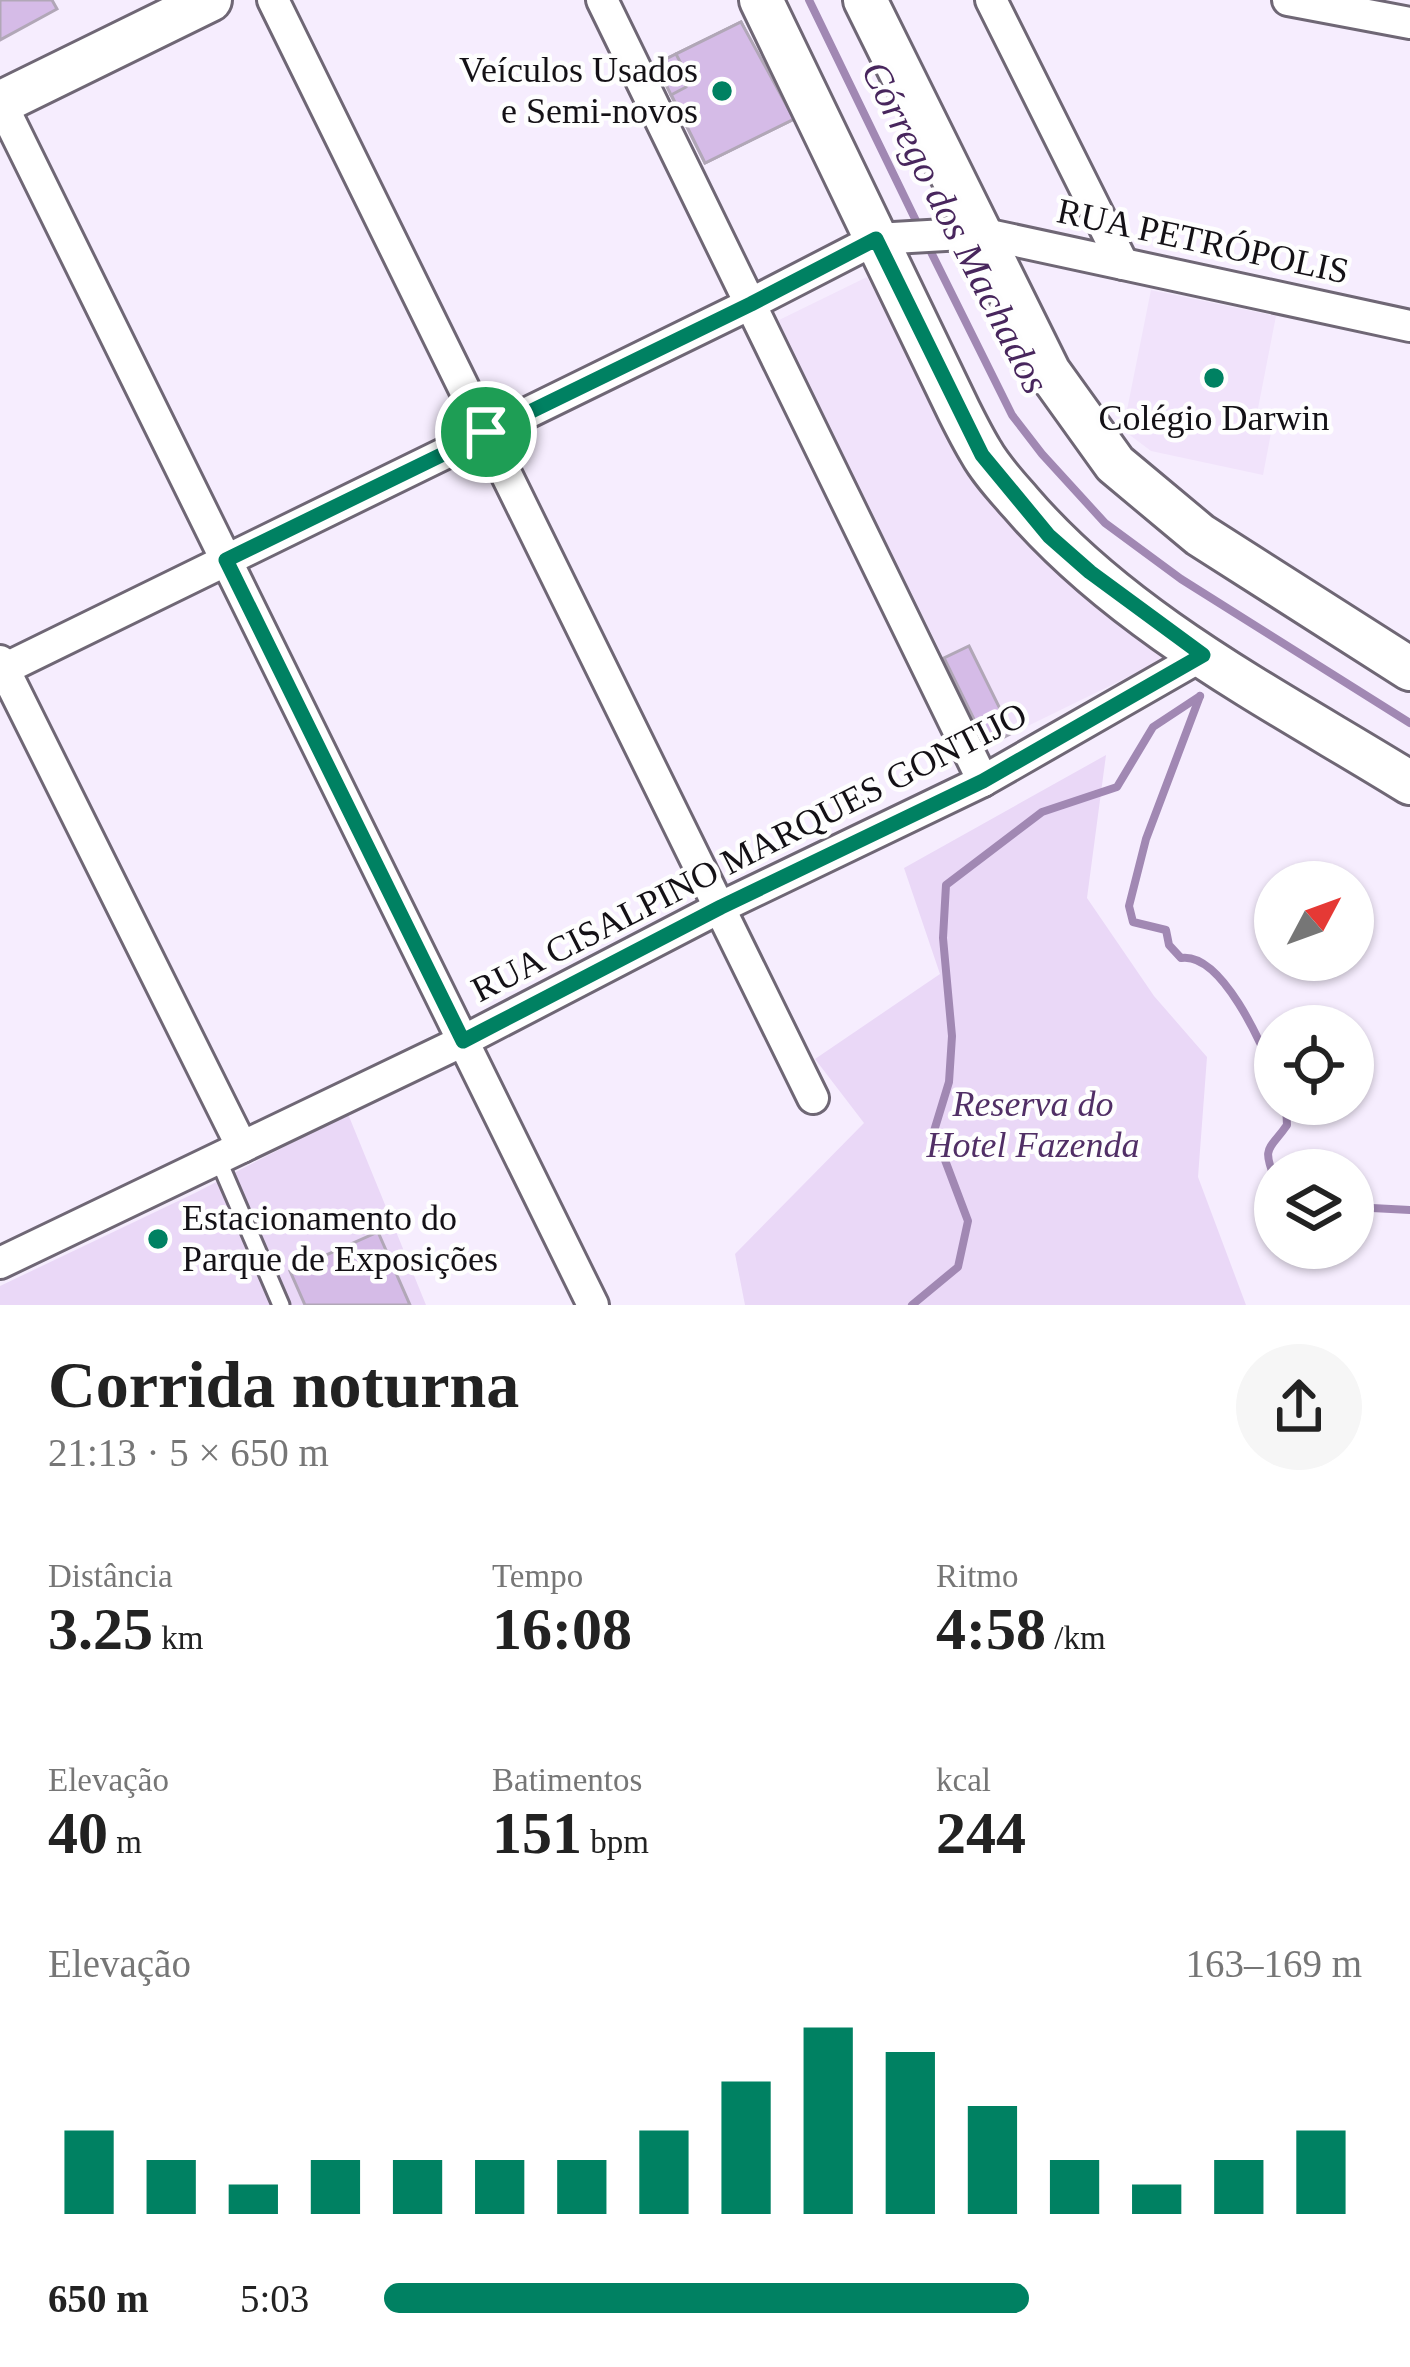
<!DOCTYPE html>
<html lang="pt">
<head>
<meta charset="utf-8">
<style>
  body { margin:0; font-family:"Times New Roman",serif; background:#f6f6f6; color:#222; height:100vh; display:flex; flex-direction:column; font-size:45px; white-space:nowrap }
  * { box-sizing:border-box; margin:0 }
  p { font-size:39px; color:#767676 }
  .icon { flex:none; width:66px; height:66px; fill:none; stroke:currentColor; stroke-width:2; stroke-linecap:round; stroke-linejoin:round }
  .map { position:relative; height:1305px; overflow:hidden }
  .panel { display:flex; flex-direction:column; background:#fff; flex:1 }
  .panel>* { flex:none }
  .needle { width:78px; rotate:49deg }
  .buttons { position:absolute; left:1254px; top:861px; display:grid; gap:24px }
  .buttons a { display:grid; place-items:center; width:120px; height:120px; border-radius:50%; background:#fff; box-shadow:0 3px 9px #0004; font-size:60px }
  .pin { position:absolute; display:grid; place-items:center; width:102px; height:102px; color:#fff; margin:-51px; border:6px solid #fff; border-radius:50%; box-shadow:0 3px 12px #0007 }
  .round { display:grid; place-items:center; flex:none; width:126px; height:126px; border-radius:63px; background:#f6f6f6 }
  .headline { display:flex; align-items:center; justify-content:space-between; height:204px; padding:0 48px }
  h1 { font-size:66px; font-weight:700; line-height:90px }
  .metrics { display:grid; grid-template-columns:repeat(3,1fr); gap:18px; height:204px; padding:12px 48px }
  .metrics div { display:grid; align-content:center }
  .metrics b { font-size:60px; font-weight:700 }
  .metrics small { font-size:33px; font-weight:400 }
  .metrics p { font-size:33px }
  .chart { height:336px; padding:24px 48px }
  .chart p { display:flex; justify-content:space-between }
  .chart svg { width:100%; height:216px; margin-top:12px; stroke:#008162; stroke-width:6 }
  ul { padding:0 48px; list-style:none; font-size:39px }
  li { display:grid; grid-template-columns:192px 144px 1fr; align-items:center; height:90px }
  li i { height:30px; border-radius:15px; background:#008162 }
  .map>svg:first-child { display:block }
  .built { fill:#f1e3fb }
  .green { fill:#ead8f7 }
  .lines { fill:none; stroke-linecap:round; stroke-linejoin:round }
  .stream { stroke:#a188b3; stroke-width:8 }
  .building { fill:#d5bbe7; stroke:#b1a7b7; stroke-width:3 }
  .lane-casing { stroke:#6f6775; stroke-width:21 }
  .street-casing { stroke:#6f6775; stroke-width:36 }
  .secondary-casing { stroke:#6f6775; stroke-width:48 }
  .lane { stroke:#fff; stroke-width:15 }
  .street { stroke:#fff; stroke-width:30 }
  .secondary { stroke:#fff; stroke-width:42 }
  .route-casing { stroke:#fff; stroke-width:24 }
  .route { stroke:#008162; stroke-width:15 }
  .poi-dot { fill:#008162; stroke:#fefefe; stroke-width:4.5 }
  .labels { text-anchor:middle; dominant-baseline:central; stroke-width:9; stroke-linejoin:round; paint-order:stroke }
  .poi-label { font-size:36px; fill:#141116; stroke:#fefefe; text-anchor:end }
  .street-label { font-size:36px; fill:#141116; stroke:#fefefe }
  .park-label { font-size:36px; font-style:italic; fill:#512f66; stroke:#fefefe }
  .water-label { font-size:39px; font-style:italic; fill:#48265d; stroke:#fefefe }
</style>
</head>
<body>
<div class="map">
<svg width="1410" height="1305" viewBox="0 0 1410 1305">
  <rect width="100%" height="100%" fill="#f6edfe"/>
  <!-- built -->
  <g class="built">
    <polygon points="867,277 961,456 992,499 1026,539 1081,591 1175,654 987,746 777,321"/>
    <polygon points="1151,290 1276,316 1254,429 1271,433 1263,475 1151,451 1123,430"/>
  </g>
  <!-- green -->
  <g class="green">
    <polygon points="1106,755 1087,898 1154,996 1207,1057 1198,1177 1246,1305 745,1305 735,1254 864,1123 815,1059 940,974 904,868"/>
    <polygon points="348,1114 426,1305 0,1305 0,1286 195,1193"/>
  </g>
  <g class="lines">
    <!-- stream -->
    <g class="stream">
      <polyline points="809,0 920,229"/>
      <polyline points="926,242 1012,415 1042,454 1105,523 1181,579 1410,723"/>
      <path d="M 1200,696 L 1146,839 L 1129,906 L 1133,922 L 1166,930 L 1169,945 L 1181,958 C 1222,952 1262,1045 1275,1077"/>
      <path d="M 1275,1179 C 1261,1145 1270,1150 1287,1125 L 1286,1104"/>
      <polyline points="1353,1207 1410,1210"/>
      <polyline points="912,1305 958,1267 968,1221 934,1131 949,1082 952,1036 943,938 946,885 1042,812 1117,787 1153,727 1200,696"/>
    </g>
  </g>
  <!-- building -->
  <g class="building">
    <polygon points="0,0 52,0 57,9 0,40"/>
    <polygon points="741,22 774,87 702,122 711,139 785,102 794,119 705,163 671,95 746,57 739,45 685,72 676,54"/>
    <polygon points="741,22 794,119 705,163 656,64"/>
    <polygon points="676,54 690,81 685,83 686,87 671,95 656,64"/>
    <polygon points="969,646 1012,733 987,746 944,658"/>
    <polygon points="378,1232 410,1305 305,1305 290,1271"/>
  </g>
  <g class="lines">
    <!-- lane casing -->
    <g class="lane-casing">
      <polyline id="lane" points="218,1159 281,1305"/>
    </g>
    <!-- street casing -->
    <g class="street-casing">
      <g id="street">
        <polyline points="273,0 813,1098"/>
        <polyline points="602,0 983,781"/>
        <polyline points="991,0 1123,264"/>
        <polyline points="1288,0 1410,23"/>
        <polyline points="1,103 593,1305"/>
        <polyline points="0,661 242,1147"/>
        <polyline points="0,671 750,304 876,239 980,233 1410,326"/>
        <polyline points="0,1263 463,1041 721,907 983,781 1203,655"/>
      </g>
    </g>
    <!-- secondary casing -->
    <g class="secondary-casing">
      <g id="secondary">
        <path d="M 761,0 L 959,411 C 966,425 973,439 981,452 C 991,470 1007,487 1021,503 C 1125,624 1276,700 1410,783"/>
        <polyline points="865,0 1049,372 1115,464 1200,535 1410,669"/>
        <polyline points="0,103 210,0"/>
      </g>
    </g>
    <!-- lane -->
    <use href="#lane" class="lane"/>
    <!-- street -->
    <use href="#street" class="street"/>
    <!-- secondary -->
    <use href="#secondary" class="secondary"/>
  </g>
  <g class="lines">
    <!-- route casing -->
    <g class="route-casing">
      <polygon id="route" points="876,239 982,455 1049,536 1090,572 1203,655 983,781 721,907 463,1041 226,560 751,304"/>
    </g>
    <!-- route -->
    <use href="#route" class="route"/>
  </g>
  <!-- markers -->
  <g class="poi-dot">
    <circle cx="722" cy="91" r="12"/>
    <circle cx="1214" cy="378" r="12"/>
    <circle cx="158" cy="1239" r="12"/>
  </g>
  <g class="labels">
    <!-- poi labels -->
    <g class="poi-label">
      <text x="698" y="70">Veículos Usados<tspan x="698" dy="41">e Semi-novos</tspan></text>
      <text x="1214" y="418" text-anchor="middle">Colégio Darwin</text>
      <text x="182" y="1218" text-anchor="start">Estacionamento do<tspan x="182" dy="41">Parque de Exposições</tspan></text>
    </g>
    <!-- street labels -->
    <g class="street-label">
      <text transform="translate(1203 241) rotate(12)">RUA PETRÓPOLIS</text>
      <text transform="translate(749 852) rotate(-27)">RUA CISALPINO MARQUES GONTIJO</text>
    </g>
    <!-- park labels -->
    <g class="park-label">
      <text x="1033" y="1104">Reserva do<tspan x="1033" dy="41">Hotel Fazenda</tspan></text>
    </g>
    <!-- water labels -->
    <g class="water-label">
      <text transform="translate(956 227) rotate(63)">Córrego dos Machados</text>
    </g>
  </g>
</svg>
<div class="buttons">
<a><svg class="needle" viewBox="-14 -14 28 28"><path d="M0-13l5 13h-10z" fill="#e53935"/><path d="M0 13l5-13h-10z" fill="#767676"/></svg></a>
<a><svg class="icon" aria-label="locate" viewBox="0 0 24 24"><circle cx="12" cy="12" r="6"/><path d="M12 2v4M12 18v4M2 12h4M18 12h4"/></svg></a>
<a><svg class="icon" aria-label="layers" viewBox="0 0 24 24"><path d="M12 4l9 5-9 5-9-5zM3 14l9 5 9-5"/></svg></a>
</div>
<div class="pin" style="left:486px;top:432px;background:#1e9e55"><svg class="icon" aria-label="arrive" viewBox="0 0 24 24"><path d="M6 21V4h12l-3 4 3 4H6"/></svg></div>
</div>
<section class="panel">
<div class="headline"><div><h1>Corrida noturna</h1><p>21:13 · 5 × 650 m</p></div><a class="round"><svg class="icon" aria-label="share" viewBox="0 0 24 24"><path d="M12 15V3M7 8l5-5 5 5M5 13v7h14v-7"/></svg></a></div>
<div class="metrics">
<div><p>Distância</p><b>3.25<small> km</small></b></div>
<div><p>Tempo</p><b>16:08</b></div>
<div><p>Ritmo</p><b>4:58<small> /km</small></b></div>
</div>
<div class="metrics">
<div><p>Elevação</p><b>40<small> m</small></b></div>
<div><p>Batimentos</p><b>151<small> bpm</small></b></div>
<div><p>kcal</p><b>244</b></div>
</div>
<div class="chart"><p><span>Elevação</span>163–169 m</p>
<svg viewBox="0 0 160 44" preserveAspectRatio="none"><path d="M5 44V27M15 44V33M25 44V38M35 44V33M45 44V33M55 44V33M65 44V33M75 44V27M85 44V17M95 44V6M105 44V11M115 44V22M125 44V33M135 44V38M145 44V33M155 44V27"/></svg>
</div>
<ul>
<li><b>650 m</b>5:03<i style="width:66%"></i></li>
</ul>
</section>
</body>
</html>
